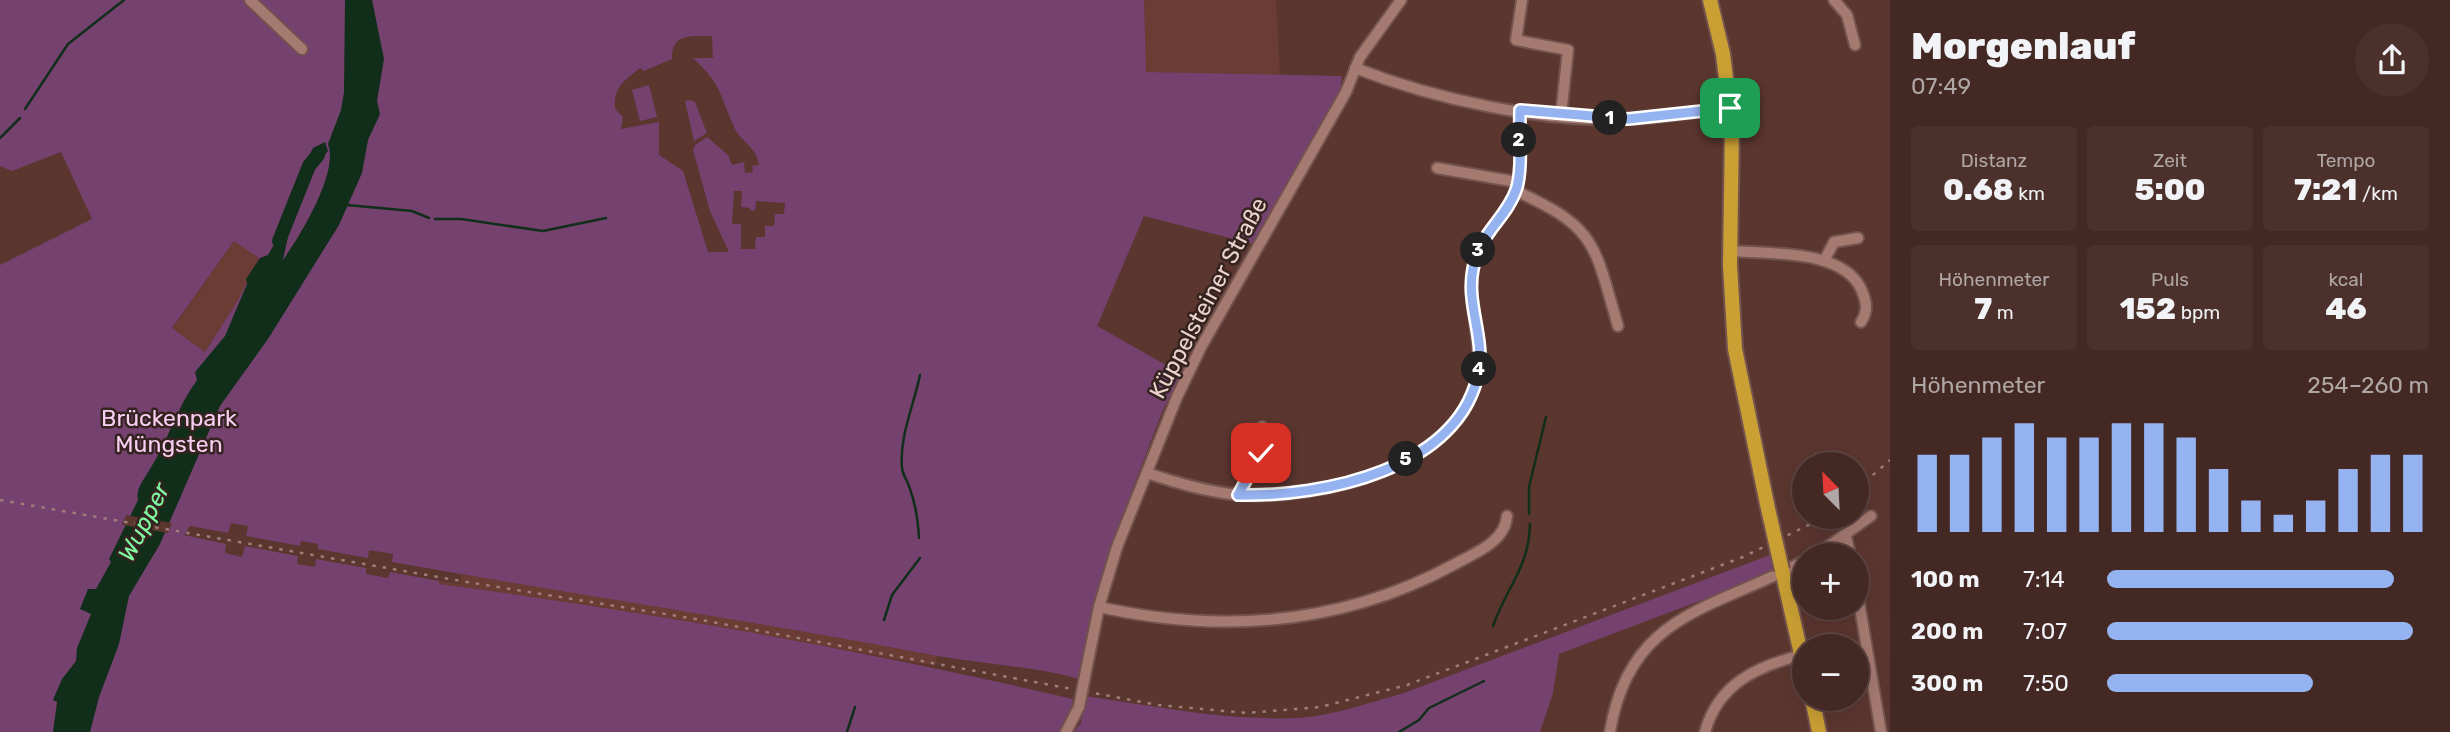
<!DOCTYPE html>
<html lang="de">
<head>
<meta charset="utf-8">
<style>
  body { margin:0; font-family:Rubik,sans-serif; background:#4b302b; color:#f1f3f6; height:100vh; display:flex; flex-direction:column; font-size:26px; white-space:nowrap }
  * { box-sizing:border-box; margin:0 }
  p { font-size:23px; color:#afa6a6 }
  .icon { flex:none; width:38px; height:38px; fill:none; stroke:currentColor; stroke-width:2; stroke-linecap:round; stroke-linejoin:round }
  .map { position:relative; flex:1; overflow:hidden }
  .side { display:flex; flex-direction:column; background:#442823; width:560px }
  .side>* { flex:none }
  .needle { width:46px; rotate:336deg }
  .fabs { position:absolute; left:1792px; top:452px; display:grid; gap:14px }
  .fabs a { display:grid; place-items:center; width:77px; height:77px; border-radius:50%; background:#442823; box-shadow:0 7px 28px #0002,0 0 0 2px #5c4441; font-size:35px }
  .pin { position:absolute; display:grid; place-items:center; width:60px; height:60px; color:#fff; margin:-30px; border-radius:14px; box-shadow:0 4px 10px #0006 }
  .km { position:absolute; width:35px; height:35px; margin:-18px; border-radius:50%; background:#222; color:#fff; font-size:19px; line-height:35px; text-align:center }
  .round { display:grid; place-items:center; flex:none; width:74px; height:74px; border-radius:37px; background:#4b302b }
  .summary { display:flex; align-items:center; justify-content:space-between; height:119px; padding:0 21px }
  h1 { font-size:38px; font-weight:800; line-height:52px }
  .stats { display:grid; grid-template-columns:repeat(3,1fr); gap:10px; height:119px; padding:7px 21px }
  .stats div { display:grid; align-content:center; border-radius:7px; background:#4b302b; text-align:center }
  .stats b { font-size:30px; font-weight:800 }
  .stats small { font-size:19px; font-weight:400 }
  .stats p { font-size:19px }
  .chart { height:196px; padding:14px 21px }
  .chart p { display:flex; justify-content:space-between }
  .chart svg { width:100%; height:126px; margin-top:7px; stroke:#95b2f1; stroke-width:6 }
  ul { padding:0 21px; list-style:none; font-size:23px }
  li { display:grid; grid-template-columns:112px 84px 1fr; align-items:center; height:52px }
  li i { height:18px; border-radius:9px; background:#95b2f1 }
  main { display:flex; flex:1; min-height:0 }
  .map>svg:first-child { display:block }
  .built { fill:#6a3c34 }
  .green { fill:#75416f; fill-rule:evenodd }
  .water { fill:#102e19 }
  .pier { fill:#5b362f }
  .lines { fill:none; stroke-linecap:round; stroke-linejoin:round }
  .stream { stroke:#102e19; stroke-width:2.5 }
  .river { stroke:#102e19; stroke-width:14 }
  .minor-casing { stroke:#73534e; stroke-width:14 }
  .major-casing { stroke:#73534e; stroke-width:18 }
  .minor { stroke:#a57a71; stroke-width:10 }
  .major { stroke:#ca9f34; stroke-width:14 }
  .rail { stroke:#9c7d77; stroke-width:2.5; stroke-dasharray:3.5 7; stroke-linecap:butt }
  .minor-bridge-casing { stroke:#73534e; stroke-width:14; stroke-linecap:butt }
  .major-bridge-casing { stroke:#73534e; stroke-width:18; stroke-linecap:butt }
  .minor-bridge { stroke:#a57a71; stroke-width:10 }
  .major-bridge { stroke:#ca9f34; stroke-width:14 }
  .route-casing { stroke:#fff; stroke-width:14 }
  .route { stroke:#95b2f1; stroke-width:9 }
  .labels { text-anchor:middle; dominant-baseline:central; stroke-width:5; stroke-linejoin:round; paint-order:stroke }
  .street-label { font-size:23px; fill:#ecd3cf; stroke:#34231f }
  .park-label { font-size:23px; fill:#f8cff2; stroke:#34231f }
  .water-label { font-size:24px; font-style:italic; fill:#80f9a3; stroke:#34231f }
</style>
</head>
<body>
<main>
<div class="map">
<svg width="1890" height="732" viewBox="0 0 1890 732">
  <rect width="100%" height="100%" fill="#5b362f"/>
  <!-- built -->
  <g class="built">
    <polygon points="1144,0 1276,0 1280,77 1145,72"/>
    <polygon points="234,241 259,258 238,300 205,352 172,329"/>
    <polygon points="462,574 730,617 937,656 935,666 692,622 439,584 439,581 460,584"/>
  </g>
  <!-- green -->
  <g class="green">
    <path d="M 0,0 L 1144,0 L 1146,72 L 1342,76 L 1340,91 L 1253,244 L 1144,216 L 1097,326 L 1182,374 L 1162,412 L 1113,540 L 1079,679 C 1031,666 981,664 932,655 C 753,621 572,594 392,562 L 393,554 L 369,550 L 368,558 L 318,549 L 318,544 L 301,541 L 300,546 L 246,536 L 248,526 L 231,523 L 228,533 L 190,526 L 184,535 L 226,544 L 225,553 L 242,557 L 245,546 L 298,556 L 297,564 L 315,567 L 316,559 L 366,568 L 366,574 L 388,578 L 390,572 L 439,581 L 439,584 C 652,612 864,650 1073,699 L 1070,717 L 1060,732 L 0,732 L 0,265 L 92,219 L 61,152 L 12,171 L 0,166 ZM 712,36 L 713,58 L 693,58 C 723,86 719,94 735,129 C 743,144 757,147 759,165 L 752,166 L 753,172 L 745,173 L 744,162 L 732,165 L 728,155 L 707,137 L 695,145 L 693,150 L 710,211 L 729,252 L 708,252 L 683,171 L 659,155 L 659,122 L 621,129 L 623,117 L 615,109 C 613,87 624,81 640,68 L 644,71 L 672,59 C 671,33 691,36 712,36 ZM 734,191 L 742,191 L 741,207 L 750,208 L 750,210 L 755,211 L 756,201 L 785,203 L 784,214 L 775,214 L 774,226 L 765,226 L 765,237 L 756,237 L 755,249 L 741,249 L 741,224 L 732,224 ZM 234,241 L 259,258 L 238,300 L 205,352 L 172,328 Z"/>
    <polygon points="649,85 657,117 640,121 632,90"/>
    <polygon points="690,100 695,102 707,133 694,141 685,101"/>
    <path d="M 1770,555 L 1774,573 L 1559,654 L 1553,693 L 1540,732 L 1074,732 L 1081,723 L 1085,696 C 1155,706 1225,721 1295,718 C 1330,717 1367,703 1401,694 Z"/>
  </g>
  <!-- water -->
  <g class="water">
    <path d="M 345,0 L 372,0 L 384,59 L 377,101 L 380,114 L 368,140 L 362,173 L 339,225 L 268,339 L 220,406 L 160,544 L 129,596 L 119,644 L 99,697 L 90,732 L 53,732 L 57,702 L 53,700 L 62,679 L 76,661 L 77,648 L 91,614 L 80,609 L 88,589 L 96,589 L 111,562 L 109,559 L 138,500 C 135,489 145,478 150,469 C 168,441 177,407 197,380 L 195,372 L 225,336 L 247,284 L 246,279 L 260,258 L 268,255 L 285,225 L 290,227 L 283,260 C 300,236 339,173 328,144 L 341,110 L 344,92 Z"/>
    <polygon points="325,142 328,151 310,173 303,168 313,148"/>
  </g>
  <!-- pier -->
  <polygon class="pier" points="126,515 148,519 172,523 168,533 122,525"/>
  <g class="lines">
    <!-- stream -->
    <g class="stream">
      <polyline points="25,109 68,44 124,0"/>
      <polyline points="0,138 20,118"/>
      <polyline points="347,205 412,211 429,218"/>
      <polyline points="435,219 461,219 543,231 606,218"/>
      <polyline points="1529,514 1529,487 1546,417"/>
      <path d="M 919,538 C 918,521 916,505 910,489 C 908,481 903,476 902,468 C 899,437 914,405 920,375"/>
      <polyline points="884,620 892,595 920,558"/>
      <path d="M 1493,626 C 1507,586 1529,568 1530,524"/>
      <polyline points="847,732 855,707"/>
      <polyline points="1399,732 1419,720 1429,708 1484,681"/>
    </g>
    <!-- river -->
    <polyline class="river" points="279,241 309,166 318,155"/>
    <!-- minor casing -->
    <g class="minor-casing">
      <g id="minor">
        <polyline points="250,0 302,49"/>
        <polyline points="1522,0 1516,40 1568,50 1561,115"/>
        <polyline points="1834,0 1847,15 1855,45"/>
        <path d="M 1355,68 C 1434,99 1543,123 1629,119 C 1662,118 1697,111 1730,108"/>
        <polyline points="1437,168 1517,182"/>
        <path d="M 1516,191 C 1598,228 1594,245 1618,326"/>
        <path d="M 1730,251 C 1770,254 1845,249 1862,291 C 1867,303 1868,311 1861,322"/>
        <polyline points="1825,259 1834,242 1858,238"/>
        <path d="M 1147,473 C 1177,483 1207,492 1240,495 C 1317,499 1450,471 1475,385 C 1487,343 1464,304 1474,264 C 1480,234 1507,217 1516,190 C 1523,170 1519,133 1520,110"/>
        <polyline points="1238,494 1257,465 1262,427"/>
        <polyline points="1846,536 1850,555"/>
        <polyline points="1816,555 1871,516"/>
        <polyline points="1857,590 1881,732"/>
        <path d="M 1099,607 C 1222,634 1343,625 1455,564 C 1475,553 1505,542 1507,516"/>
        <polyline points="1085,676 1099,607 1117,547 1177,397 1201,347 1346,92 1360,57 1401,0"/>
        <polyline points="1066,732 1079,707"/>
        <path d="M 1610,732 C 1629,612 1716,609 1804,561"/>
        <path d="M 1705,732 C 1718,684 1757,666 1802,655"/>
      </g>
    </g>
    <!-- major casing -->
    <g class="major-casing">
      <g id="major">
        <polyline points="1710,0 1723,54 1732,126 1730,265 1735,349 1767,504"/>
        <polyline points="1782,570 1804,667"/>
        <polyline points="1812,698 1819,732"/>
      </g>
    </g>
    <!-- minor -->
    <use href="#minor" class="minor"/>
    <!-- major -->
    <use href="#major" class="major"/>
    <!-- rail -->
    <g class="rail">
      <polyline points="1857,489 1890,460"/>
      <polyline points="0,500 461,581 696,619 1158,705 1247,713 1320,707 1407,685 1743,557 1827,516"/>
    </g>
    <!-- minor-bridge casing -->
    <g class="minor-bridge-casing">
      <polyline id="minor-bridge" points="1079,707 1085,676"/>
    </g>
    <!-- major-bridge casing -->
    <g class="major-bridge-casing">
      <polyline id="major-bridge" points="1767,504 1782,570"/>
    </g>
    <!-- minor-bridge -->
    <use href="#minor-bridge" class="minor-bridge"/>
    <!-- major-bridge -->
    <use href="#major-bridge" class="major-bridge"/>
  </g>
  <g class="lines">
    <!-- route casing -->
    <g class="route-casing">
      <path id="route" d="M 1261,453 L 1238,495 C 1322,497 1461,470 1479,370 C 1484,335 1466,303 1473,269 C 1479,233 1506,219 1516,190 C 1523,171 1519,132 1520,110 L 1628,119 L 1730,108"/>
    </g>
    <!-- route -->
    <use href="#route" class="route"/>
  </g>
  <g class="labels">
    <!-- street labels -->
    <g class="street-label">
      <text transform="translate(1208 298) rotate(-62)">Küppelsteiner Straße</text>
    </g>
    <!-- park labels -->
    <g class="park-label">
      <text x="169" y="418">Brückenpark<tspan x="169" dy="26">Müngsten</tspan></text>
    </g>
    <!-- water labels -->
    <g class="water-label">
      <text transform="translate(144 522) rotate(-63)">Wupper</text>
    </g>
  </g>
</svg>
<div class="fabs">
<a><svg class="needle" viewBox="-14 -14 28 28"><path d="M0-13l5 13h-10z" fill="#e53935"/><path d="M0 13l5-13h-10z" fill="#afa6a6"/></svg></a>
<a>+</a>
<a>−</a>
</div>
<div class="pin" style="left:1730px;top:108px;background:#1e9e55"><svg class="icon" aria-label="arrive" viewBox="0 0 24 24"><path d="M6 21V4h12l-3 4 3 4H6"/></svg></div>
<div class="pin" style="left:1261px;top:453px;background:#d93025"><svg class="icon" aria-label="check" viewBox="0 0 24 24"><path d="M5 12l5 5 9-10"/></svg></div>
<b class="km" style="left:1610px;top:118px">1</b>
<b class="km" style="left:1519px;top:140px">2</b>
<b class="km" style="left:1478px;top:250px">3</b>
<b class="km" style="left:1479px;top:369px">4</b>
<b class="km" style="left:1406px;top:459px">5</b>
</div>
<section class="side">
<div class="summary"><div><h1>Morgenlauf</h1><p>07:49</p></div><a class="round"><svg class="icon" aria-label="share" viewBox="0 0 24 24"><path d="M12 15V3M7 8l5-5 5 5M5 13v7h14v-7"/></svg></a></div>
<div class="stats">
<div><p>Distanz</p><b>0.68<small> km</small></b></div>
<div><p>Zeit</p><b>5:00</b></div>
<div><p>Tempo</p><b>7:21<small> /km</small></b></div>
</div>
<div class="stats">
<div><p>Höhenmeter</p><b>7<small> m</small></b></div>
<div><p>Puls</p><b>152<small> bpm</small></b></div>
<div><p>kcal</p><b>46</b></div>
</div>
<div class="chart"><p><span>Höhenmeter</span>254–260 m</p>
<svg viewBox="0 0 160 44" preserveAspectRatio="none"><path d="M5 44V17M15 44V17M25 44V11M35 44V6M45 44V11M55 44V11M65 44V6M75 44V6M85 44V11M95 44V22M105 44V33M115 44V38M125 44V33M135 44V22M145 44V17M155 44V17"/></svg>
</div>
<ul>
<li><b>100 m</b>7:14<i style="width:89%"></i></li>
<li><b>200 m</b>7:07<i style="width:95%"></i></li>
<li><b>300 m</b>7:50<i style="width:64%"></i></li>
</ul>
</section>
</main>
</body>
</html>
